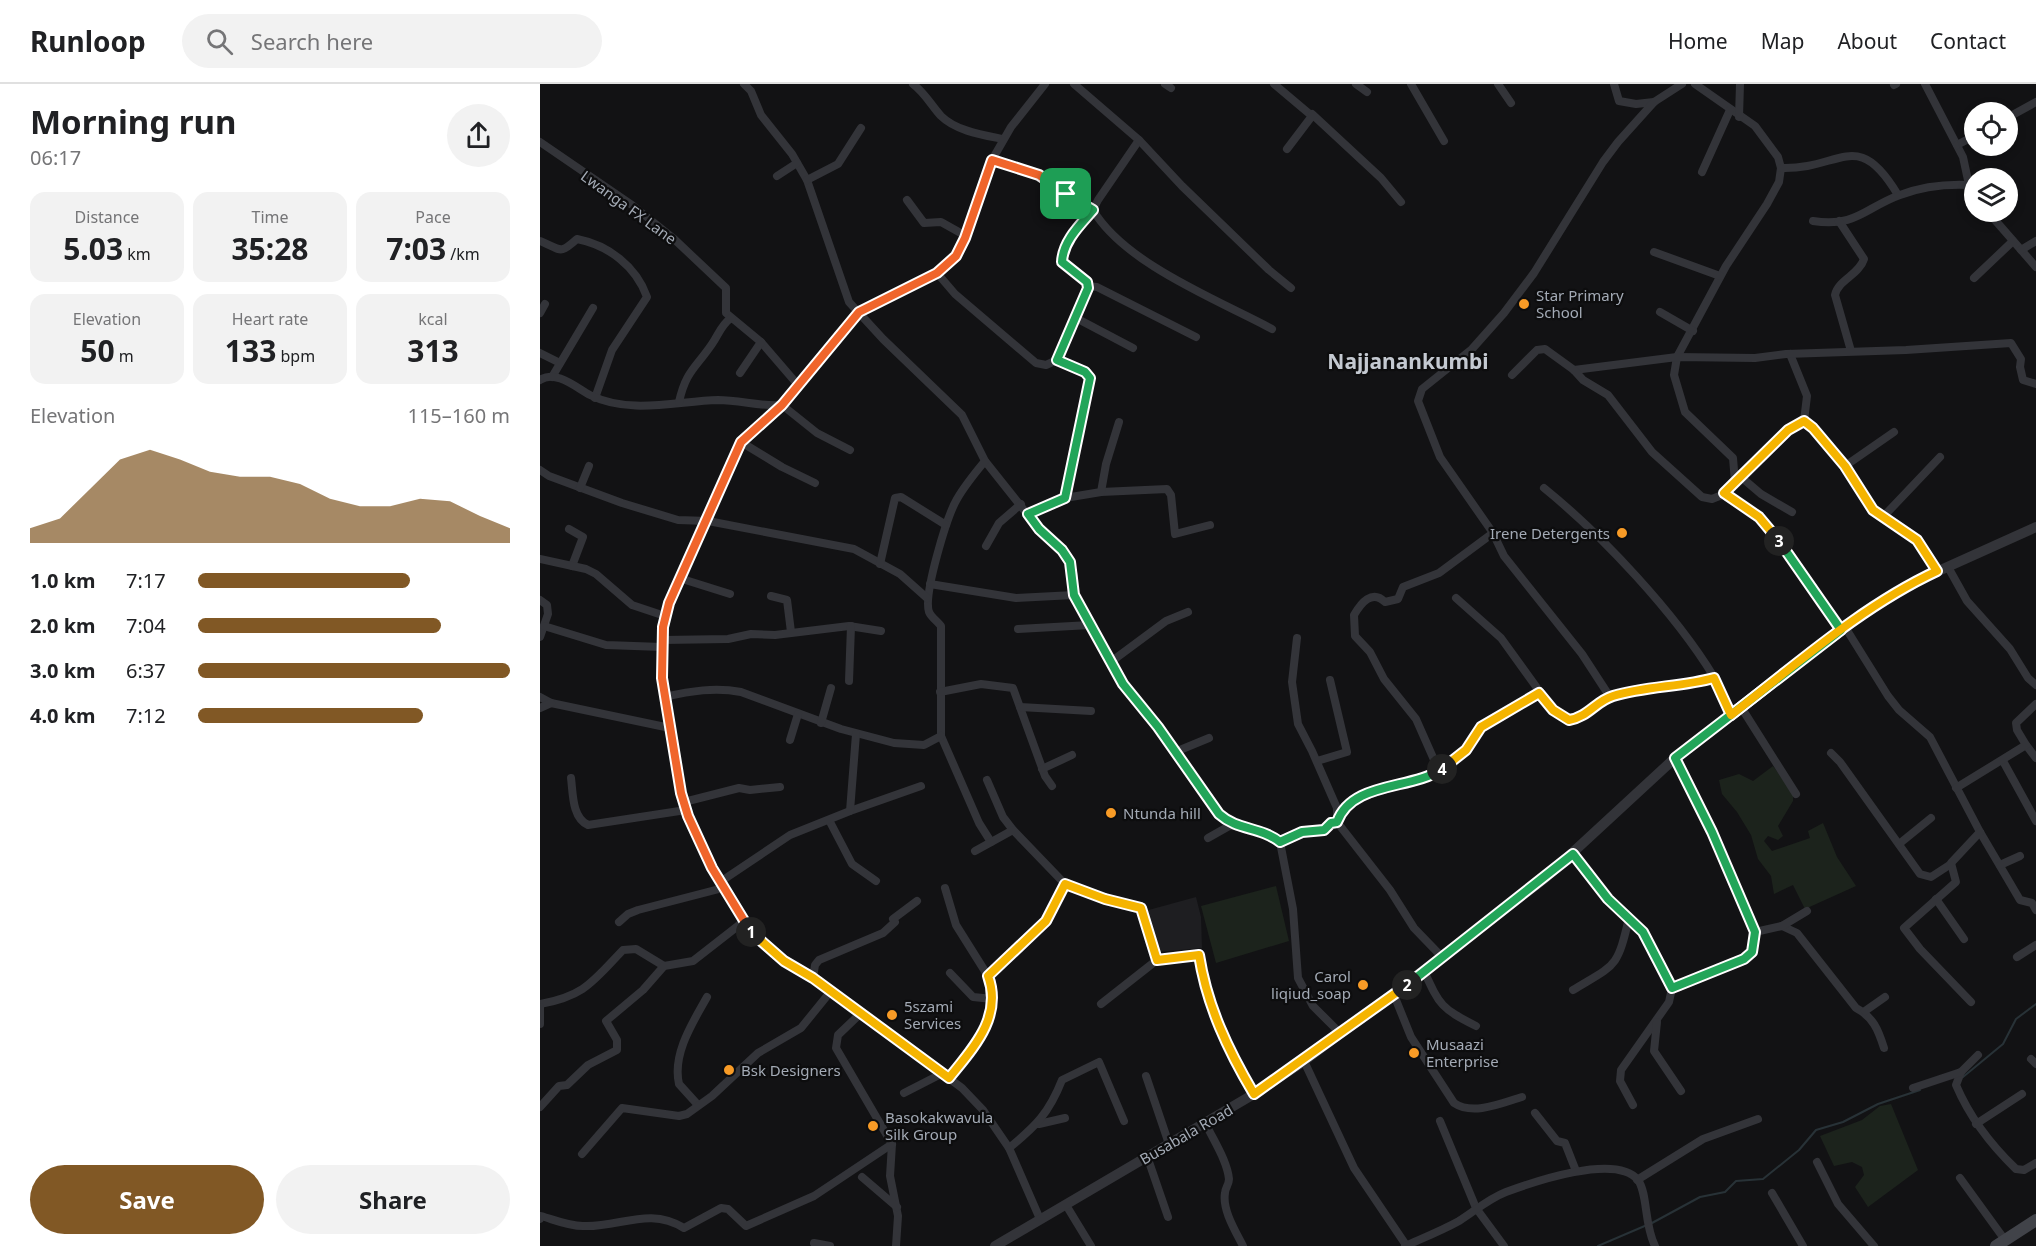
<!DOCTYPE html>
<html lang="en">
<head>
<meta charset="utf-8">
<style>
  body { margin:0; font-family:"Noto Sans",sans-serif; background:#f2f2f2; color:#202124; height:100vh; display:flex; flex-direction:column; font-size:22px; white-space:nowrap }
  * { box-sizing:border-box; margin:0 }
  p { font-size:20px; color:#757577 }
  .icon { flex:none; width:33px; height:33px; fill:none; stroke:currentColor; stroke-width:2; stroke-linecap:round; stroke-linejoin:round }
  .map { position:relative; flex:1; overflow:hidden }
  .drawer { display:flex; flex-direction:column; background:#fff; width:540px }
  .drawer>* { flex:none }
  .controls { position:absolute; left:1424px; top:18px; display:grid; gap:12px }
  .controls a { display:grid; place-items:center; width:54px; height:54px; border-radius:50%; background:#fff; box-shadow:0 3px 9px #0003; font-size:30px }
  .pin { position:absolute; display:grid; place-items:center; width:51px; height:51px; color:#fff; margin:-26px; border-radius:12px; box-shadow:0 3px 9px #0006 }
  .km { position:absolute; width:30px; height:30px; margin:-15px; border-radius:50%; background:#222; color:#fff; font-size:16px; line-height:30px; text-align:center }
  .round { display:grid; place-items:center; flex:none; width:63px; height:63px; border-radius:32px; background:#f2f2f2 }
  .head { display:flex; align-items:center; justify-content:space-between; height:102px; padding:0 30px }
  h1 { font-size:33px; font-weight:700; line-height:45px }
  .figures { display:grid; grid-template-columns:repeat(3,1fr); gap:9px; height:102px; padding:6px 30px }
  .figures div { display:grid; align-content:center; border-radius:15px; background:#f2f2f2; text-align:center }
  .figures b { font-size:30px; font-weight:700 }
  .figures small { font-size:16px; font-weight:400 }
  .figures p { font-size:16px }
  .chart { height:168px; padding:12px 30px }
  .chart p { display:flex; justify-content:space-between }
  .chart svg { width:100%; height:108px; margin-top:6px; fill:#815825; opacity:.7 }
  .cta { display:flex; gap:12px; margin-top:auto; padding:12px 30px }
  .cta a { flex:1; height:69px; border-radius:36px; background:#815825; color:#fff; font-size:24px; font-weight:700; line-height:69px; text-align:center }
  .cta a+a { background:#f2f2f2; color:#202124 }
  ul { padding:0 30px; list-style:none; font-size:20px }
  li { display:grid; grid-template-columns:96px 72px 1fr; align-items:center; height:45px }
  li i { height:15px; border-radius:8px; background:#815825 }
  header { display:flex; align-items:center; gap:36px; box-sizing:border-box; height:84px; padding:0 30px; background:#fff; border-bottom:2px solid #e0e0e0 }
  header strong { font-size:28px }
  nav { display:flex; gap:33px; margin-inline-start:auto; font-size:21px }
  .search { width:420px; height:54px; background:#f2f2f2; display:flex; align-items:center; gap:15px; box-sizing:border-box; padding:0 21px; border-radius:33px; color:#757577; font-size:22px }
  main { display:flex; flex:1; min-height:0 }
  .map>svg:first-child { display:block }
  .built { fill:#1e1e21 }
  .green { fill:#1c231c }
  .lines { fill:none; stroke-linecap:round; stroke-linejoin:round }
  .stream { stroke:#283237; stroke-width:2 }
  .minor { stroke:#333439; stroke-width:8 }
  .tertiary { stroke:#333439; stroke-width:10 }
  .secondary { stroke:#414349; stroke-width:12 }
  .split-1-casing { stroke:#fff; stroke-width:12 }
  .split-2-casing { stroke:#fff; stroke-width:12 }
  .split-3-casing { stroke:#fff; stroke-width:12 }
  .split-4-casing { stroke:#fff; stroke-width:12 }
  .split-5-casing { stroke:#fff; stroke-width:12 }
  .split-1 { stroke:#f0652b; stroke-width:8 }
  .split-2 { stroke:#f5b400; stroke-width:8 }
  .split-3 { stroke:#22a559; stroke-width:8 }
  .split-4 { stroke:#f5b400; stroke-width:8 }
  .split-5 { stroke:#22a559; stroke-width:8 }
  .poi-dot { fill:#f89b26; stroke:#0d0d0e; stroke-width:2 }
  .labels { text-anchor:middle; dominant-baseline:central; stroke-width:4.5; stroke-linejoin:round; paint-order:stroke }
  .street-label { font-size:15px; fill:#a3aab5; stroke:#0d0d0e }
  .poi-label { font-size:15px; fill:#a3aab5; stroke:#0d0d0e; text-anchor:start }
  .district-label { font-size:21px; font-weight:bold; fill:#c4c9d1; stroke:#0d0d0e }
</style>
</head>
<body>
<header>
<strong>Runloop</strong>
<div class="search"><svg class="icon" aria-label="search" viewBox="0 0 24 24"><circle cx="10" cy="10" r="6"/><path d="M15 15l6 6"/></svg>Search here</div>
<nav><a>Home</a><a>Map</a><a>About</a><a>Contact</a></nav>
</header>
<main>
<section class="drawer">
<div class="head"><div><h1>Morning run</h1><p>06:17</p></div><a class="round"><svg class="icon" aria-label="share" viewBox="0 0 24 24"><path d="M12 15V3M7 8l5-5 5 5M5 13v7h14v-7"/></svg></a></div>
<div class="figures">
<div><p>Distance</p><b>5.03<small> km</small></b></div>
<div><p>Time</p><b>35:28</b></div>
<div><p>Pace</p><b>7:03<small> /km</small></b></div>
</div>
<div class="figures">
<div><p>Elevation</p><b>50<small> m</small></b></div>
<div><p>Heart rate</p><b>133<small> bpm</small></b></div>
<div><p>kcal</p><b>313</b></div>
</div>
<div class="chart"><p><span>Elevation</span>115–160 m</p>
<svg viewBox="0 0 160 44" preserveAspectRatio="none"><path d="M0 44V38L10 34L20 22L30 10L40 6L50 10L60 15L70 17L80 17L90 20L100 26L110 29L120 29L130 26L140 27L150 33L160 38V44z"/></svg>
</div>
<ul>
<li><b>1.0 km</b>7:17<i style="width:68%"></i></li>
<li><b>2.0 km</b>7:04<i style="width:78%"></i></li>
<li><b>3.0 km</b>6:37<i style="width:100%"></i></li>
<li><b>4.0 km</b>7:12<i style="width:72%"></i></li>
</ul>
<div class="cta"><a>Save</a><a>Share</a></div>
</section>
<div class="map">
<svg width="1496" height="1162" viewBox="0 0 1496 1162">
  <rect width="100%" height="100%" fill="#121214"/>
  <!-- built -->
  <polygon class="built" points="656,813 661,833 662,864 617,868 605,827"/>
  <!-- green -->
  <g class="green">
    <polygon points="1233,682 1253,709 1253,717 1238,742 1243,752 1238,756 1228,752 1224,757 1232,767 1270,754 1268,747 1283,739 1297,773 1316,802 1265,825 1253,801 1234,810 1231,792 1218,775 1211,751 1197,728 1182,710 1179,696 1199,690 1213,697"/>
    <polygon points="736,802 749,857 676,879 661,822"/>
    <polygon points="1351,1020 1378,1086 1328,1123 1315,1103 1324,1091 1322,1083 1312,1078 1294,1082 1280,1052 1322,1036 1340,1022"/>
  </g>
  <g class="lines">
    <!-- stream -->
    <g class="stream">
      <polyline points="1423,993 1463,960 1476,935 1496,920"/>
      <polyline points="1112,1139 1160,1113 1185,1108 1196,1097 1223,1095 1259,1066 1276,1046 1303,1038 1338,1020 1380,1006"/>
      <polyline points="1058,1162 1107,1141"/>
    </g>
    <!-- minor -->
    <g class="minor">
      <polyline points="204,0 211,7 221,31 252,70 267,96 309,218 343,255 422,331 445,377 499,445 522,466 530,478 534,492 534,511 583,600 618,643 679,730 691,741"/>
      <path d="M 373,0 C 385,9 391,21 401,32 C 416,47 443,51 463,55"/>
      <path d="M 534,0 L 599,56 L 558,116 L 553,126 C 585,180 678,216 732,245"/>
      <polyline points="625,0 631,4"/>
      <polyline points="734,0 772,32 747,65"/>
      <polyline points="816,0 827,8"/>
      <polyline points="871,0 904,57"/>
      <polyline points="958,0 971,19"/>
      <polyline points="1074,0 1079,17 1096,20 1114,18"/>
      <polyline points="1155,0 1215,42 1238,73 1241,84 1239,98 1227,120 1186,182 1137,273 1134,291 1145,328 1193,374 1195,398"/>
      <polyline points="1385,0 1423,73 1429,101 1434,108"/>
      <polyline points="1354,1 1356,0"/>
      <polyline points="772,30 841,94 861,118"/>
      <polyline points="1199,33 1200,0"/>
      <polyline points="1467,34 1496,18"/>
      <polyline points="599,56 642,102 729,186 751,204"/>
      <polyline points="0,58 92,121 133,154 186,204 186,229 221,258 258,301"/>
      <polyline points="1417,61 1434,52"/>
      <path d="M 1241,84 C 1301,86 1317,42 1358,111"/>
      <polyline points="1162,88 1190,26"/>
      <polyline points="237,92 257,79"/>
      <polyline points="267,96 298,80 321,44"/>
      <polyline points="367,116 384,139 401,138 426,152"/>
      <polyline points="1448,128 1496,183"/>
      <path d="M 1273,137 C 1316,144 1326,123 1360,111 C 1381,103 1406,100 1429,101"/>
      <path d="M 1299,137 L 1324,175 C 1319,191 1298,196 1295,211 L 1311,267"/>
      <path d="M 0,157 C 22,166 19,171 37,155 C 68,161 96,182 107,213 L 72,266 L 55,314"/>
      <polyline points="1481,166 1496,157"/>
      <polyline points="1114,168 1180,192"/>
      <path d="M 397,189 L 415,210 L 496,279 L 506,281 L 517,276 L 548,204 L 547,198 L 522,178 C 524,157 540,141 553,126 L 499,91 L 452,76"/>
      <polyline points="1434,194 1473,157"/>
      <polyline points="547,202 557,203 656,253"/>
      <polyline points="1120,228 1153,247"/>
      <polyline points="0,229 5,220"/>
      <polyline points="536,234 593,264"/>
      <polyline points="0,269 20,279"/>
      <polyline points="1250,270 1267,312 1264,337"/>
      <polyline points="1034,286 1137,273 1215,274 1246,270 1366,266 1471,259 1481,275 1480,283 1483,296 1496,300"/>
      <polyline points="200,289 221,258"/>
      <polyline points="972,291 997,266 1005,265 1034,286 1043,296 1068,311 1112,368 1162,413 1172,415 1182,411 1248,346 1264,337 1273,344 1305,382"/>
      <polyline points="12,293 53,224"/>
      <path d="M 0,296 C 15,285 37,304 50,311 C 90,331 137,317 178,316 C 200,316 222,323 242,321 L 277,349 L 310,366"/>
      <path d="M 139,318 C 146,287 155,285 172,260 C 179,250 181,241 191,234"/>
      <polyline points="1354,348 1305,382 1333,426 1377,456 1397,487"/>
      <polyline points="201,358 242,383 275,399"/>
      <path d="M 445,377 C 435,389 425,401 417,415 C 407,432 383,511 389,528 C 391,533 397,537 401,542 L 401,652 L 439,739 L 451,758"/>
      <polyline points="0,386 9,392 82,419 138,436 168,437 314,465 360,490 387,514"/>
      <polyline points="1201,393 1221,410 1252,428"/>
      <polyline points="40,404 49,382"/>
      <path d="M 1004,404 C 1062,451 1135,529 1174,593 C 1181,604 1185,618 1191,631"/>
      <polyline points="561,408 627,405 631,411 635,450 670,441"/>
      <polyline points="1184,409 1219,433 1241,459 1301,546"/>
      <polyline points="525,414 561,408 566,380 579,338"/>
      <polyline points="488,430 525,414 550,294 545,288 517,276"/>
      <polyline points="1343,433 1400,373"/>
      <polyline points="29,445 43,453 32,482"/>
      <polyline points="446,462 459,439 481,420"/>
      <polyline points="0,475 46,485 56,490 92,521 125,532"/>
      <polyline points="340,480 355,414 361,413 406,441"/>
      <polyline points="1408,483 1427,517 1470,565 1488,594 1496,601"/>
      <polyline points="139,494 190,510"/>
      <polyline points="390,500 476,514 534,511"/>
      <polyline points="231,512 247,516 251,548"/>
      <path d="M 916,514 L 961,554 L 1013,626 L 1029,636 C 1048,633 1056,617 1073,612 C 1106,602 1141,603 1175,594"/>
      <polyline points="0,516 7,521 8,530 0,553"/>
      <polyline points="4,542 66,561 122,563"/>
      <polyline points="1305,543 1348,612 1359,626 1390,653 1440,748 1480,816 1492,819 1496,826"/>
      <polyline points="478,545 550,541"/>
      <polyline points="123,556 188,555 211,550 235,551 309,542 341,547"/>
      <polyline points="572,577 626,537 648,528"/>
      <polyline points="309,597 311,542"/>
      <polyline points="400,608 441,600 473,604 505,692 512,702"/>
      <polyline points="0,613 11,619 130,644"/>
      <path d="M 124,613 C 151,607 175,603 201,608 L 301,645 L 354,659 L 384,661 L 401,652"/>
      <polyline points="1070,613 1042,570 964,472 953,449 900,373 878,317 882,305 932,265 964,229 994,189 1063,78 1078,58 1114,18 1142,0"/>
      <polyline points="480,623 551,627"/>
      <polyline points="1201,623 1256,710"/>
      <polyline points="0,624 11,619"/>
      <polyline points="281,639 291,604"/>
      <polyline points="250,656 258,630"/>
      <polyline points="1486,661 1496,674"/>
      <polyline points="635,668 669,654"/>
      <polyline points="1291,669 1300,678 1380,790 1391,793 1411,780"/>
      <polyline points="777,677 807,668 790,596"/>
      <polyline points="1463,677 1496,737"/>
      <polyline points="502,685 532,671"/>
      <path d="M 899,687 L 876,635 L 844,595 L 830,568 L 815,552 L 814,531 C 821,519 832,505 845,518 L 858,515 L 863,503 L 899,489 L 953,449"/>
      <path d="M 31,694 C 33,709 32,734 48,741 L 146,726"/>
      <polyline points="447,696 463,733 473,746"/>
      <polyline points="1416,704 1486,661 1477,646 1476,639 1496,620"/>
      <polyline points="144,718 199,704 210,706 240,703"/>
      <polyline points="310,727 381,702"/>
      <polyline points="289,736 312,780 336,797"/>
      <polyline points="668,754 691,741 723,747 740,758 753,825 758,894 773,922 800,949"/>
      <polyline points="740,758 762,748 784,746 791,739 797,738 797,724 772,667 758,640 752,598 757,554"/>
      <polyline points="1359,760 1391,734"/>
      <polyline points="435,767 473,746 525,800 565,815 601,824 617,876"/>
      <polyline points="1033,770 1068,815 1103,848 1132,904 1129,918 1081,986 1080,997 1093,1021"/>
      <polyline points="1460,781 1480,772"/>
      <polyline points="180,798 250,751 310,727 316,650"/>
      <polyline points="405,804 416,841 448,892 453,919 440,955 409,994"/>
      <polyline points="1396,815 1424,855"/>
      <polyline points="79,838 88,830 98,826 183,804"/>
      <path d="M 1242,842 L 1257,849 L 1316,924 C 1333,933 1338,945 1344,964"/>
      <polyline points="1215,848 1242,842 1267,827"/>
      <polyline points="902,873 874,844 850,806 797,738 801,727 819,714 893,690 912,680 931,660 941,643 999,609"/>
      <polyline points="1477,873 1496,861"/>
      <path d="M 884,887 C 900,922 901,924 936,942"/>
      <polyline points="410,889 433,913 453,915"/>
      <polyline points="448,892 506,837 525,800"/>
      <polyline points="273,894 275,881 279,876 343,849 355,838 353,835 377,817"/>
      <polyline points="1132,904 1204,875 1212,868 1215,848 1187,788 1172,748 1135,674"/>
      <path d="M 1033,906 C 1076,880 1077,885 1089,834"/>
      <path d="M 854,911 L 871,953 L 914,1019 C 933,1032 962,1019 982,1013"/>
      <polyline points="1431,918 1380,865 1364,844 1416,798 1411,779 1440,748"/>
      <path d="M 0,920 C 45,912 53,897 83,866 L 96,865 L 124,882"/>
      <path d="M 561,920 L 617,876 L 659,871 C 667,922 688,966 714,1010"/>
      <polyline points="0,923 0,940"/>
      <polyline points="1325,927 1345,913"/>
      <polyline points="321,929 298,951 296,964 352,1060 350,1092 358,1132 356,1162"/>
      <polyline points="1117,938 1114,967 1141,1007"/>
      <polyline points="1491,975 1496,980"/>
      <polyline points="764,977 814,1084 866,1161"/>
      <path d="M 1421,988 L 1416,1001 C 1430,1034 1450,1060 1476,1085 L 1484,1086 L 1496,1079"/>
      <polyline points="606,992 629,1060"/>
      <polyline points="1373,1004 1421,988 1438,971"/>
      <polyline points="364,1009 403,989"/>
      <path d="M 158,1021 L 139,1000 C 132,970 153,938 167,913"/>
      <polyline points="0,1023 19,1002 27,1001 48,981 77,966 77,956 66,937 103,906 124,882 153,877 203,838"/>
      <polyline points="995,1029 1017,1057 1025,1059 1036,1087"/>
      <polyline points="900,1037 936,1124 964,1162"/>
      <path d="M 665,1038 C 673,1056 687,1076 689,1095 C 689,1101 685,1104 685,1109 C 682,1126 696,1148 703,1162"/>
      <polyline points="499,1040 525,1034"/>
      <polyline points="1436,1040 1482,1010"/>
      <path d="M 469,1064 C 496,1042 509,1029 522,996 L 559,978 L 584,1037"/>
      <polyline points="42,1070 82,1024 139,1032 147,1030 172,1012 218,969 261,944 291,907"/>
      <polyline points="607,1072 628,1133"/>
      <polyline points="1277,1078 1298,1120 1334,1162"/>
      <polyline points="322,1093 357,1123"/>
      <polyline points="1420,1094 1465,1156"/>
      <polyline points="1097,1096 1163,1055 1218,1035"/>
      <polyline points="1232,1109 1263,1162"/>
      <polyline points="526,1121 551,1162"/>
      <path d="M 0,1135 L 1,1132 C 15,1136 28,1142 43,1142 C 79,1144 109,1122 144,1144 L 181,1124 L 188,1125 L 206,1142 L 274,1112 L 352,1060"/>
      <polyline points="500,1135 469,1064 443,1026 422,1004 291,907 224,862 192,820 148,732 141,709 122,594 123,543 129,519 201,358 242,321 319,228 397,189 416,172 425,154 452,76 471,43 505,0"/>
      <polyline points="274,1159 290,1162"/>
      <path d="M 865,1162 C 883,1154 901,1147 919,1137 C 935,1127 948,1115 966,1108 C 993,1098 1076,1069 1098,1096 C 1108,1110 1104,1141 1115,1162"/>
    </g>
    <!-- tertiary -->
    <polyline class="tertiary" points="455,1162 714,1010 764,977 1004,795 1135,674 1319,533 1374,498 1496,443"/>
    <!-- secondary -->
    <polyline class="secondary" points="1456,1162 1496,1136"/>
  </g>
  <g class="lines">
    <!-- split-1 casing -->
    <g class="split-1-casing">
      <polyline id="split-1" points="211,848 172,784 148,732 141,709 122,594 123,543 129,519 201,358 242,321 319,228 397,189 416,172 425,154 452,76 499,91 526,110"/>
    </g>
    <!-- split-2 casing -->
    <g class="split-2-casing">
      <path id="split-2" d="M 211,848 L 244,877 L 273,894 L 409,994 C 433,964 463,933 448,892 L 506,837 L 525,800 L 565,815 L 601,824 L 617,876 L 659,871 C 667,922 688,966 714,1010 L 867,901"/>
    </g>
    <!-- split-3 casing -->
    <g class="split-3-casing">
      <polyline id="split-3" points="867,901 1033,770 1068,815 1103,848 1132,904 1204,875 1212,868 1215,848 1172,748 1135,674 1301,546 1239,457"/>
    </g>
    <!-- split-4 casing -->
    <g class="split-4-casing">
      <path id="split-4" d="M 902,685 L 926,666 L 941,643 L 999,609 L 1013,626 L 1029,636 C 1048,633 1056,617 1073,612 C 1106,602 1141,603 1174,594 L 1191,631 C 1257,580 1322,522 1397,487 L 1377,456 L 1333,426 L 1305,382 L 1273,344 L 1264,337 L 1248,346 L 1184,409 L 1219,433 L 1239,457"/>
    </g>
    <!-- split-5 casing -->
    <g class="split-5-casing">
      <path id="split-5" d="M 526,110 L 553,126 C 540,141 523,157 522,178 L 547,198 L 548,204 L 517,276 L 545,288 L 550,294 L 525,414 L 488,430 L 499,445 L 522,466 L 530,478 L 534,511 L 583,600 L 618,643 L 679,730 C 698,747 719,742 740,758 L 762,748 L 784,746 L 791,739 L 797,738 C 812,697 871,706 902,685"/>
    </g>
    <!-- split-1 -->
    <use href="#split-1" class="split-1"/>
    <!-- split-2 -->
    <use href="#split-2" class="split-2"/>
    <!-- split-3 -->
    <use href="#split-3" class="split-3"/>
    <!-- split-4 -->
    <use href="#split-4" class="split-4"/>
    <!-- split-5 -->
    <use href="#split-5" class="split-5"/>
  </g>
  <!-- markers -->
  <g class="poi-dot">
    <circle cx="984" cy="220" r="6"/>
    <circle cx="1082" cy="449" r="6"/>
    <circle cx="571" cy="729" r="6"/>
    <circle cx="823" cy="901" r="6"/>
    <circle cx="352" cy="931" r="6"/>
    <circle cx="874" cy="969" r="6"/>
    <circle cx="189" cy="986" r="6"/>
    <circle cx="333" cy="1042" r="6"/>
  </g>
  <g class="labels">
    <!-- street labels -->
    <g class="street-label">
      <text transform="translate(89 123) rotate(36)">Lwanga FX Lane</text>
      <text transform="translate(646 1050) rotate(-30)">Busabala Road</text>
    </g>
    <!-- poi labels -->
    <g class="poi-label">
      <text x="996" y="211">Star Primary<tspan x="996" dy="17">School</tspan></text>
      <text x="1070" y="449" text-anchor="end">Irene Detergents</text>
      <text x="583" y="729">Ntunda hill</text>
      <text x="811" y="892" text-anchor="end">Carol<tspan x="811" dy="17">liqiud_soap</tspan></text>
      <text x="364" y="922">5szami<tspan x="364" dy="17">Services</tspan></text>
      <text x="886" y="960">Musaazi<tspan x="886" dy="17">Enterprise</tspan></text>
      <text x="201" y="986">Bsk Designers</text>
      <text x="345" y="1033">Basokakwavula<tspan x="345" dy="17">Silk Group</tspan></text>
    </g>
    <!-- district labels -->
    <g class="district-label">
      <text x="868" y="277">Najjanankumbi</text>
    </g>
  </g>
</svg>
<div class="controls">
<a><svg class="icon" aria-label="locate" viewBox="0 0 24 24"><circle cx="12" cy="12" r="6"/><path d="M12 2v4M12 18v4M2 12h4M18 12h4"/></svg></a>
<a><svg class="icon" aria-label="layers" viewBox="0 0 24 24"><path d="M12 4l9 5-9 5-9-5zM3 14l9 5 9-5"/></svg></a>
</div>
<div class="pin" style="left:526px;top:110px;background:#1e9e55"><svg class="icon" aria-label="arrive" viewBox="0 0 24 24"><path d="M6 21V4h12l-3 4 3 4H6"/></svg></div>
<b class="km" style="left:211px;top:848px">1</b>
<b class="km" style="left:867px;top:901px">2</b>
<b class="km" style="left:1239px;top:457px">3</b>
<b class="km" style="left:902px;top:685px">4</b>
</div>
</main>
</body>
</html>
